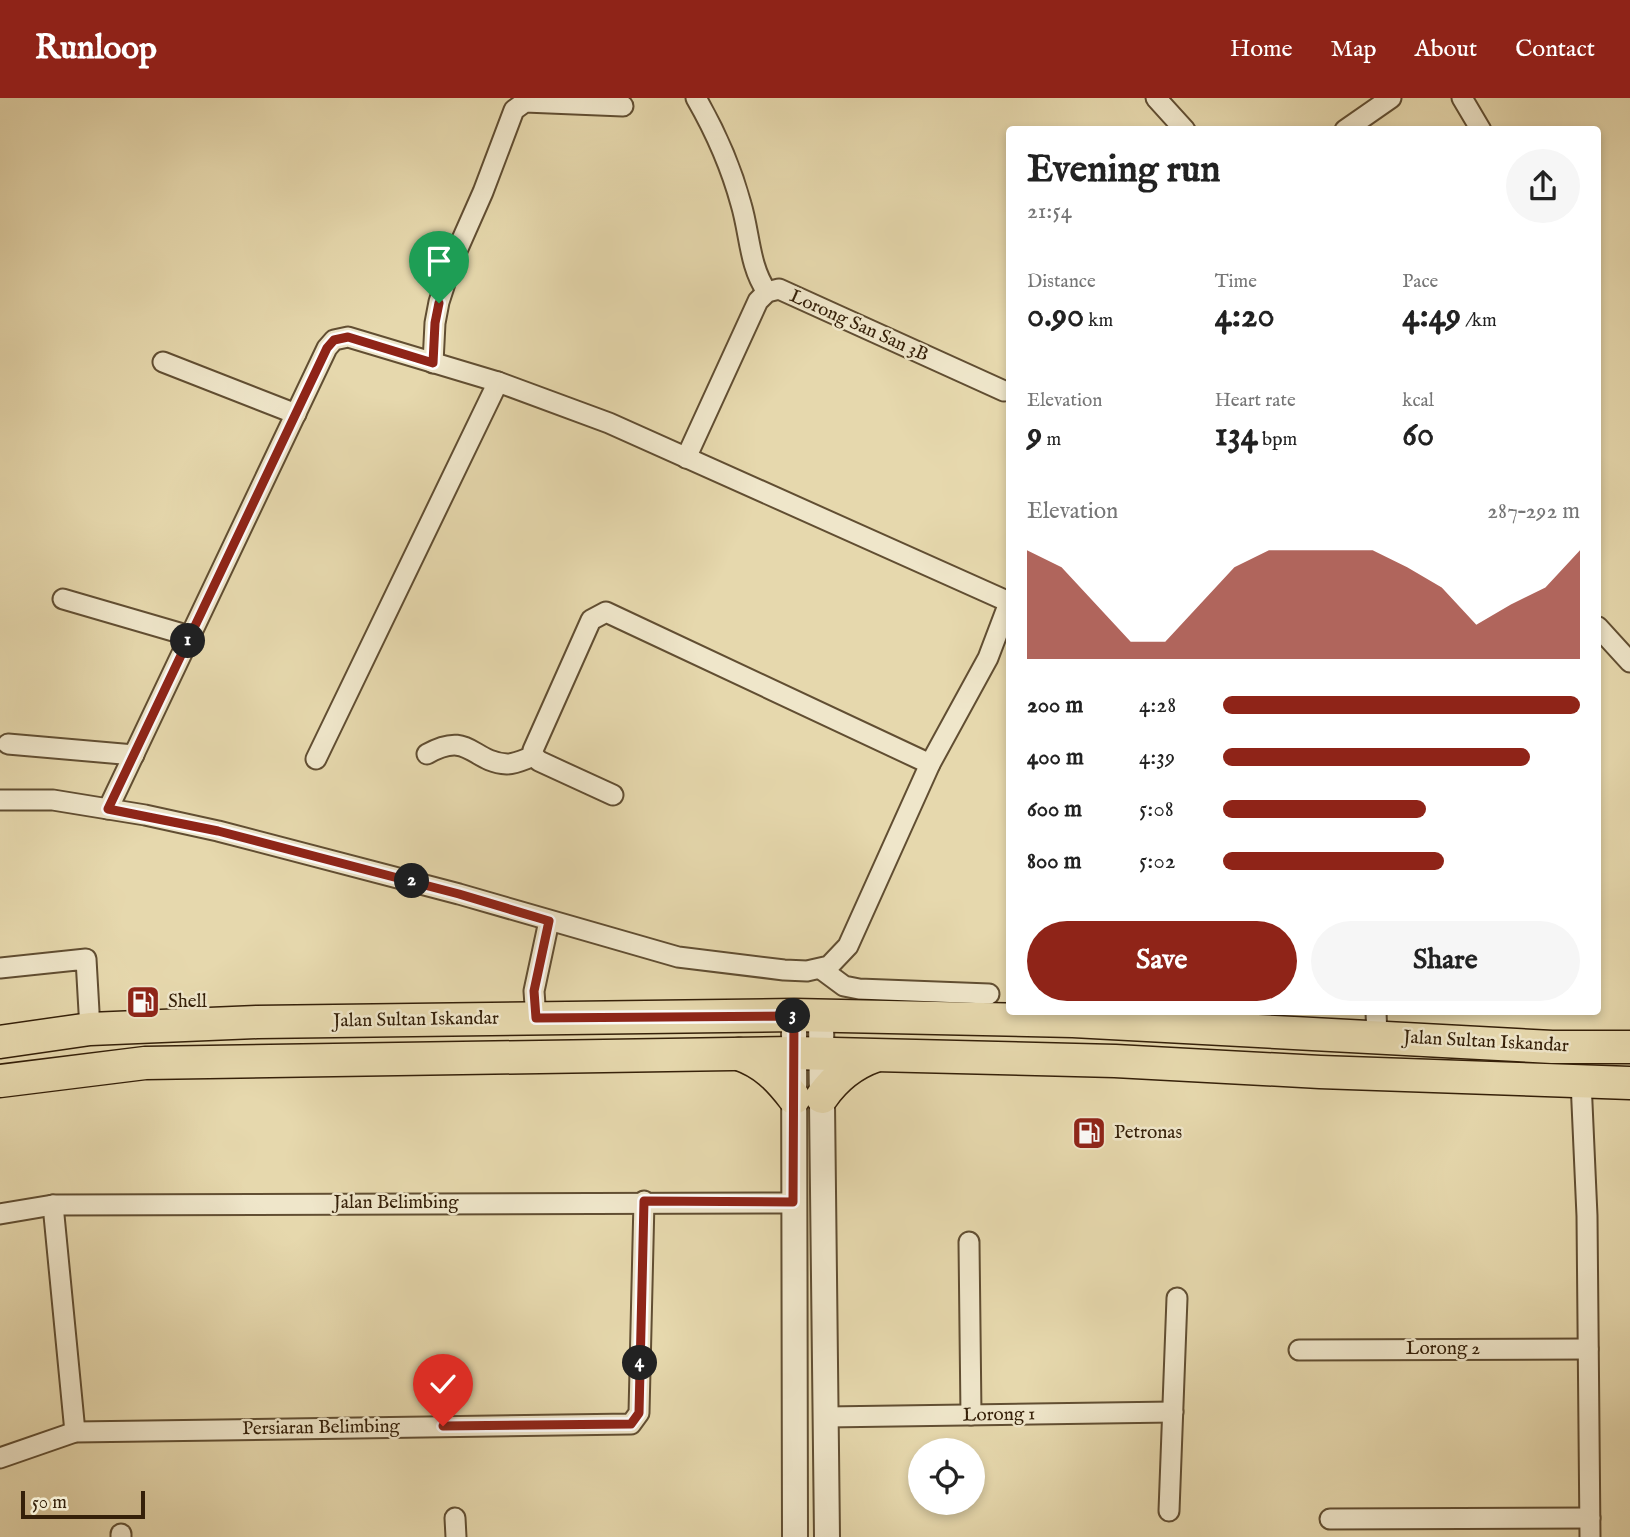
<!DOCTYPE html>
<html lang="en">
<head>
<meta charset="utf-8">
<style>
  body { margin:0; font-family:"IM FELL English",serif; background:#f6f6f6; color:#222; height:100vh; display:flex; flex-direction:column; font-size:26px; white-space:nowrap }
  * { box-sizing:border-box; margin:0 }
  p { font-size:23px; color:#767676 }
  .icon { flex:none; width:38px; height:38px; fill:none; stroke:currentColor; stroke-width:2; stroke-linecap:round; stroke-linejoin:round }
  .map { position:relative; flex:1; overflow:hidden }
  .sheet { position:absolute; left:1006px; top:28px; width:595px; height:889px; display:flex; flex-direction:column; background:#fff; border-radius:7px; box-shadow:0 4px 10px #0003 }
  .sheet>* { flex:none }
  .tools { position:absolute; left:908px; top:1340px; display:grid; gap:14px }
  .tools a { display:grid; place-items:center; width:77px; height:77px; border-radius:50%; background:#fff; box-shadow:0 4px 10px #0003; font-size:35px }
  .scale { position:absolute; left:21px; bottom:18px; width:124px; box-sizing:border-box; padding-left:7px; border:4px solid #352009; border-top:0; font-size:19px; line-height:24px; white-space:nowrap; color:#352009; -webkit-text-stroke:5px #efe6ca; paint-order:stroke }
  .pin { position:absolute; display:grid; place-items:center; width:60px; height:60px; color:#fff; margin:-72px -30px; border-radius:50% 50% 50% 0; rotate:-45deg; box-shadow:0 0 7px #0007 }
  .pin .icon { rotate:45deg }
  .km { position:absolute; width:35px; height:35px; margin:-18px; border-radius:50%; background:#222; color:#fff; font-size:19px; line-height:35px; text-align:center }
  .round { display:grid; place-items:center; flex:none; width:74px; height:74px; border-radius:37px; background:#f6f6f6 }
  .overview { display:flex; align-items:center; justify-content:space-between; height:119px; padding:0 21px }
  h1 { font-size:38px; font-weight:700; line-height:52px }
  .metrics { display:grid; grid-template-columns:repeat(3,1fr); gap:10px; height:119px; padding:7px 21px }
  .metrics div { display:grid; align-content:center }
  .metrics b { font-size:35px; font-weight:700 }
  .metrics small { font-size:19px; font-weight:400 }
  .metrics p { font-size:19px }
  .chart { height:196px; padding:14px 21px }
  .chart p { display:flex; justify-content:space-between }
  .chart svg { width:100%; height:126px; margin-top:7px; fill:#8f2418; opacity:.7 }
  .button { display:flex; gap:14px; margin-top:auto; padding:14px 21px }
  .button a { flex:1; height:80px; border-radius:42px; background:#8f2418; color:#fff; font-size:28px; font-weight:700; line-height:80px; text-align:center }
  .button a+a { background:#f6f6f6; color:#222 }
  ul { padding:0 21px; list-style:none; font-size:23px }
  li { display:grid; grid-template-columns:112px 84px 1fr; align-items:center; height:52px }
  li i { height:18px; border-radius:9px; background:#8f2418 }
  header { display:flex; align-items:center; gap:42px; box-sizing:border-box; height:98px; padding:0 35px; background:#8f2418; color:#fff }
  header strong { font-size:33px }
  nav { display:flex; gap:38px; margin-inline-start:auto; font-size:24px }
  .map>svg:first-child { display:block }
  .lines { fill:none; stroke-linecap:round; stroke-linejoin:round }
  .minor-casing { stroke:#614e32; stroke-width:23 }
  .tertiary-casing { stroke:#614e32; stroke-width:28 }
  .primary-casing { stroke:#352009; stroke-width:35 }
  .minor { stroke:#efe6ca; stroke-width:19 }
  .tertiary { stroke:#efe6ca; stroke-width:24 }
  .primary { stroke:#e6d8ad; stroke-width:32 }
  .route-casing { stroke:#fff; stroke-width:14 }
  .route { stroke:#8f2418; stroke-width:9 }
  .labels { text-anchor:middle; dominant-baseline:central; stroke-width:5; stroke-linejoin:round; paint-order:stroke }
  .street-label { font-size:19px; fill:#352009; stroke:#efe6ca }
  .poi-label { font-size:19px; fill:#352009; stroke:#efe6ca; text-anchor:start }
</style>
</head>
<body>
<header>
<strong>Runloop</strong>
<nav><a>Home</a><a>Map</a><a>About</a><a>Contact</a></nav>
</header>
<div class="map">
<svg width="1630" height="1439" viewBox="0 0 1630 1439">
  <rect width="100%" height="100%" fill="#e6d8ad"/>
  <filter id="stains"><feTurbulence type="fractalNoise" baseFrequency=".00286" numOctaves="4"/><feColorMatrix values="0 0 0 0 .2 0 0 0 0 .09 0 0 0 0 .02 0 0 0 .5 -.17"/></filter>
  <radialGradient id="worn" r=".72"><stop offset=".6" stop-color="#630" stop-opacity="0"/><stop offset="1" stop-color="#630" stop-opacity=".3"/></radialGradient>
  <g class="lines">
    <!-- minor casing -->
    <g class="minor-casing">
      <g id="minor">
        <path d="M 696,0 C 715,33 731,69 741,106 C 750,136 749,168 767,194"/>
        <polyline points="1156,0 1185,32"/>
        <polyline points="1462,0 1481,32"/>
        <polyline points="1345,32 1391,0"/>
        <polyline points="163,264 296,316"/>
        <polyline points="433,265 435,225 439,204 452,164 483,94 514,12 525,4 623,8"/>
        <polyline points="686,360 758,203 767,194 779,191 1004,293"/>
        <polyline points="63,501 190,538"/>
        <polyline points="1598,529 1630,564"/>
        <polyline points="8,646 134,657"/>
        <path d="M 427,656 C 470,632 471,664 507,666 C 516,666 525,661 534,658"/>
        <polyline points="316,661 498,284"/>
        <polyline points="613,697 539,663 534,658 533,652 591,522 606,514 930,666"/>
        <polyline points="0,702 53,702 145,717 218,733 459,796 678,859 784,872 807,873 829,868 848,848 930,666 988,560 1010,502"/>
        <polyline points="108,711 327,250 334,242 348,239 498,284 609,325 1009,504"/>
        <polyline points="0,870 86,861 90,931"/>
        <polyline points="821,871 844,888 859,891 989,896"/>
        <polyline points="1376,914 1377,938"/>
        <polyline points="536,921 534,893 549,823"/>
        <polyline points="1581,983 1587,1118 1590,1439"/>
        <polyline points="53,1107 75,1334"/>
        <polyline points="0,1116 53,1107 793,1105"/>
        <polyline points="969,1144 971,1317"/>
        <polyline points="1299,1252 1588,1251"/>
        <polyline points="826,1319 1173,1314"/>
        <polyline points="0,1360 75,1334 631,1326 639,1315 644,1103"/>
        <polyline points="1169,1413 1177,1200"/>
        <polyline points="455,1420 456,1439"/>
        <polyline points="1330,1421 1590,1420"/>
        <polyline points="121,1439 121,1436"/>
      </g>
    </g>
    <!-- tertiary casing -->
    <g class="tertiary-casing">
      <g id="tertiary">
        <polyline points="794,917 795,1439"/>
        <polyline points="821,919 827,1439"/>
      </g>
    </g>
    <!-- primary casing -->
    <g class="primary-casing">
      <g id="primary">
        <polyline points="0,944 90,931 257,924 794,917 1073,923 1552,949 1630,949"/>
        <path d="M 739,956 C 764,965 778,979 794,1000"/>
        <polyline points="0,983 145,965 793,955 1115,963 1320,974 1630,985"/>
        <path d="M 822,999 C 836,979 852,966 875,958"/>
      </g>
    </g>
    <!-- minor -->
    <use href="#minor" class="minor"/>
    <!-- tertiary -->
    <use href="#tertiary" class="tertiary"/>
    <!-- primary -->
    <use href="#primary" class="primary"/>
  </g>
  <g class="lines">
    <!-- route casing -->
    <g class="route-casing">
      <polyline id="route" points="439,205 435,225 433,265 348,239 334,242 327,250 108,711 218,733 459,796 549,823 534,893 536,920 794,918 793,1104 644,1103 639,1315 631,1326 443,1328"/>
    </g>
    <!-- route -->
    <use href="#route" class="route"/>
  </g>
  <!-- icons -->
  <defs>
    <g id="fuel-square" transform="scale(1.75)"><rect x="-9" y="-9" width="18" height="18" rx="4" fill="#8f2418" stroke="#efe6ca"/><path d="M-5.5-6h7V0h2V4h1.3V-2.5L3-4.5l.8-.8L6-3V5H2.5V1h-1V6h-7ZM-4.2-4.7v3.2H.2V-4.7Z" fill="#fff"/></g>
  </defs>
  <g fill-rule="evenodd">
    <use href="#fuel-square" x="143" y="904"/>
    <use href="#fuel-square" x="1089" y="1035"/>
  </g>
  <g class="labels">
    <!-- street labels -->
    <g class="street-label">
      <text transform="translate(859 228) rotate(24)">Lorong San San 3B</text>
      <text transform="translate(416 922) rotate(-1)">Jalan Sultan Iskandar</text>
      <text transform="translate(1486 944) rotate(3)">Jalan Sultan Iskandar</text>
      <text x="396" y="1105">Jalan Belimbing</text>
      <text x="1443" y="1251">Lorong 2</text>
      <text transform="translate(999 1317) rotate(-1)">Lorong 1</text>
      <text transform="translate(321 1330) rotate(-1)">Persiaran Belimbing</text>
    </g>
    <!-- poi labels -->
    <g class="poi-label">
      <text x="168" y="904">Shell</text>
      <text x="1114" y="1035">Petronas</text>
    </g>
  </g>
  <rect width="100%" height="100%" filter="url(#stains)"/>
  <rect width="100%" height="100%" fill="url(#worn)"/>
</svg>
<div class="tools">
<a><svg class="icon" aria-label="locate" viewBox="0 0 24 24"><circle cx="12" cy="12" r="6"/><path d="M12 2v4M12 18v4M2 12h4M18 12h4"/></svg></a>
</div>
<div class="scale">50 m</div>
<div class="pin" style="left:439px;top:205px;background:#1e9e55"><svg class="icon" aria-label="arrive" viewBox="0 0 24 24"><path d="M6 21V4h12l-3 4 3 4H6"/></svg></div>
<div class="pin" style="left:443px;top:1328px;background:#d93025"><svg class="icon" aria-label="check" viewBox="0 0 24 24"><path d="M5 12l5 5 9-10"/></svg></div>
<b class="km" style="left:188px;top:543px">1</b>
<b class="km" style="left:412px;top:783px">2</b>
<b class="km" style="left:793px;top:918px">3</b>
<b class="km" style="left:640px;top:1265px">4</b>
<section class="sheet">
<div class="overview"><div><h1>Evening run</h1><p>21:54</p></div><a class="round"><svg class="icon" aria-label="share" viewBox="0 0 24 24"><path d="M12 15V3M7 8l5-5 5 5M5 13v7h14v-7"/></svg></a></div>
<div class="metrics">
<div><p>Distance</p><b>0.90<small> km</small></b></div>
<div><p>Time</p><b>4:20</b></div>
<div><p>Pace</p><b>4:49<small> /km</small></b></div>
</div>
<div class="metrics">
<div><p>Elevation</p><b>9<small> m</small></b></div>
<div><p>Heart rate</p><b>134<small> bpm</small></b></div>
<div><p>kcal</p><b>60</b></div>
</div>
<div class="chart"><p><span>Elevation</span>287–292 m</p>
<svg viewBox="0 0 160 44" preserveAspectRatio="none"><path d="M0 44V6L10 12L20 25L30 38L40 38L50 25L60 12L70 6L80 6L90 6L100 6L110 12L120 19L130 32L140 25L150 19L160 6V44z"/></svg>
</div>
<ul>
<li><b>200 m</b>4:28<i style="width:100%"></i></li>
<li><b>400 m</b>4:39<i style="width:86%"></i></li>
<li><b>600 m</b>5:08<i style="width:57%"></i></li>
<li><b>800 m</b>5:02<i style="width:62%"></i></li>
</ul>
<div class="button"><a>Save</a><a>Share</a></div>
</section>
</div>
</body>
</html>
